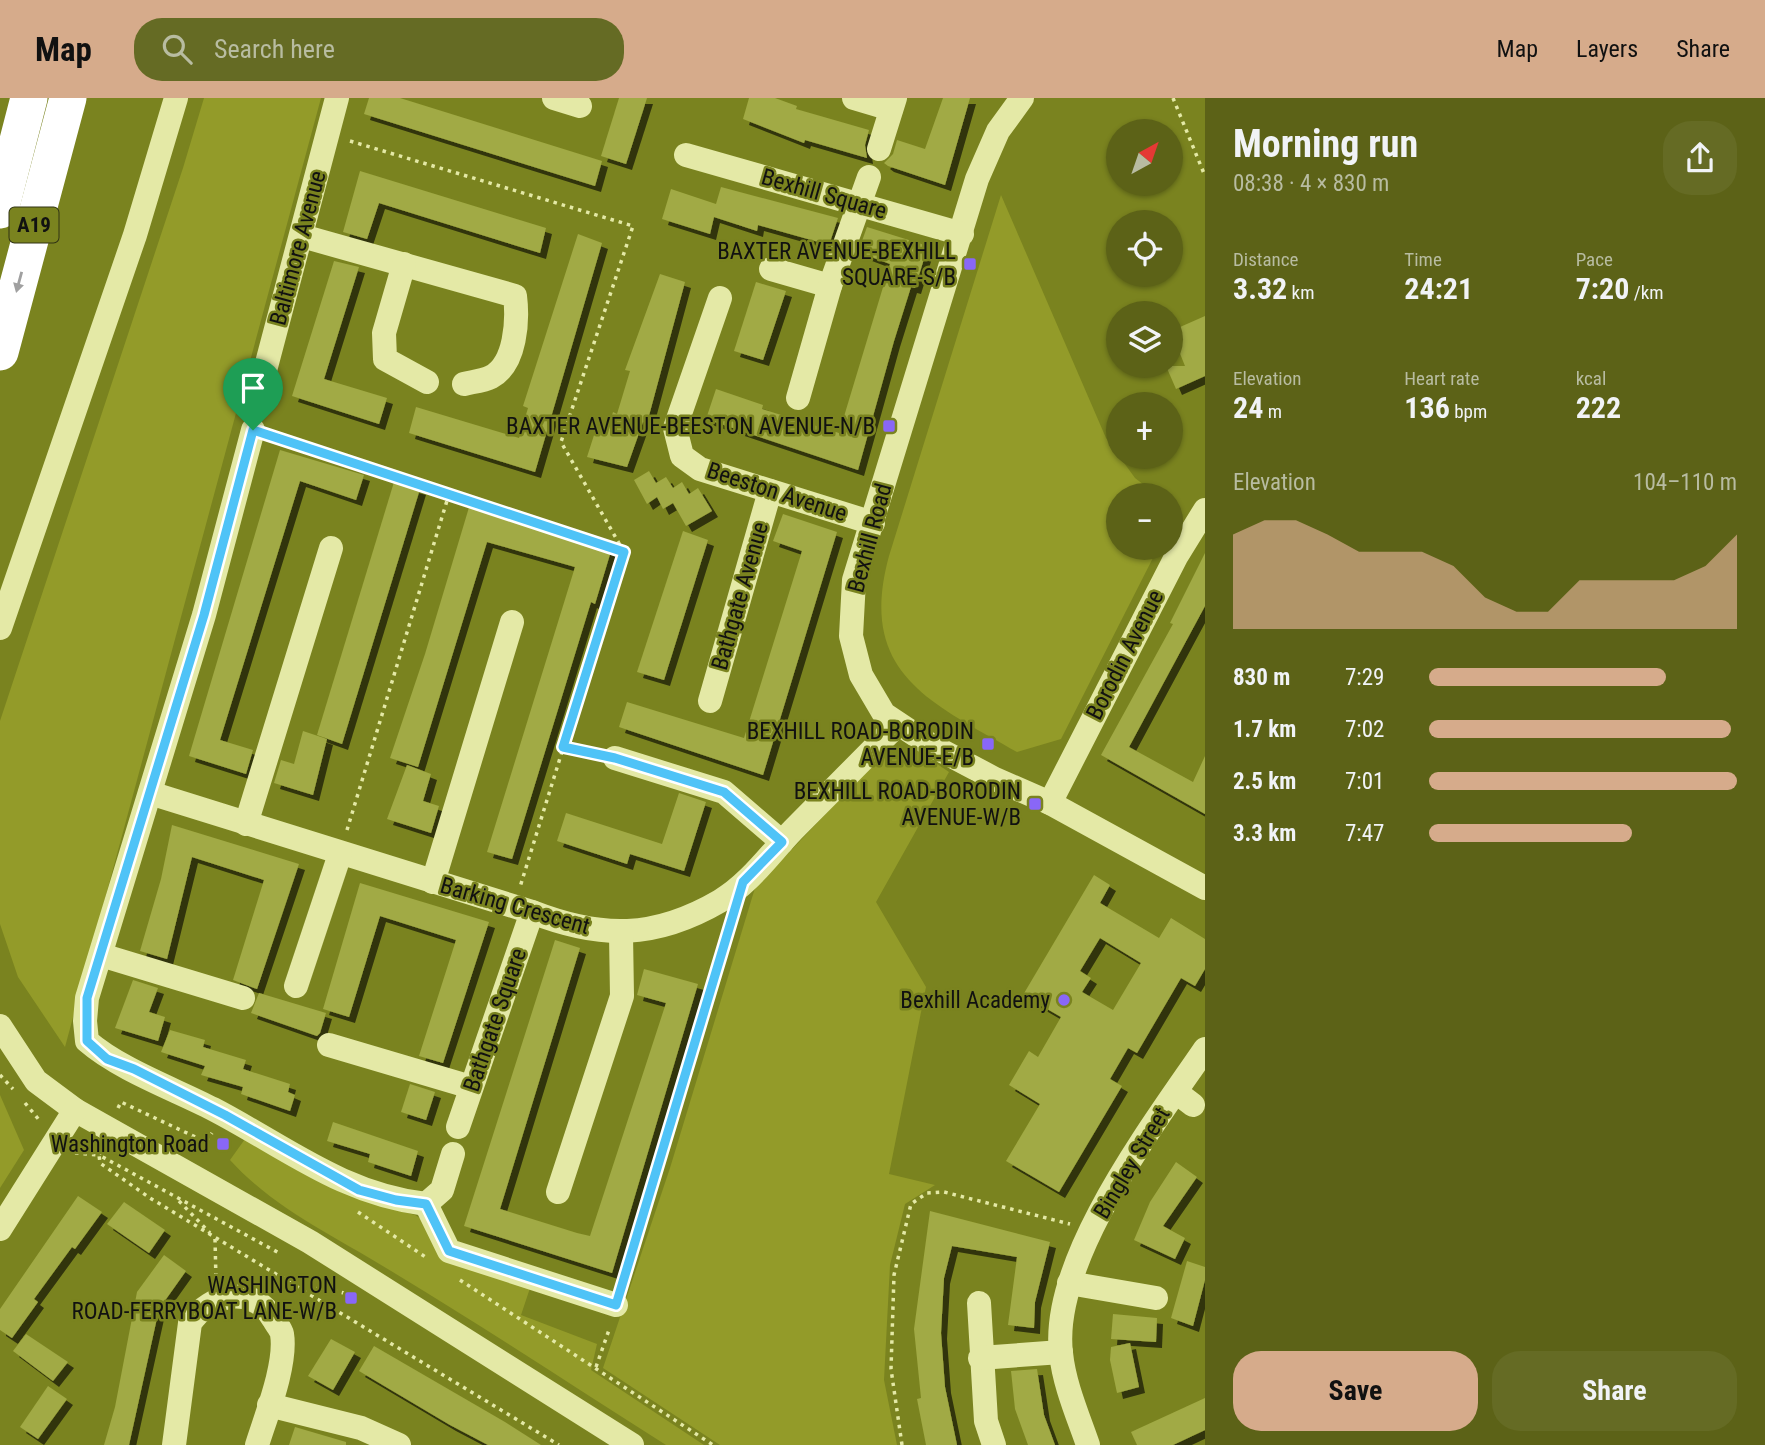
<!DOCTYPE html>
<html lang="en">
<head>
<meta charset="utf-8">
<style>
  body { margin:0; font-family:"Roboto Condensed",sans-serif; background:#656b24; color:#f1f3f6; height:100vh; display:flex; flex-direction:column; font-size:26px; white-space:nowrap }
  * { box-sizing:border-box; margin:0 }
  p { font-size:23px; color:#b8bca1 }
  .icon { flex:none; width:38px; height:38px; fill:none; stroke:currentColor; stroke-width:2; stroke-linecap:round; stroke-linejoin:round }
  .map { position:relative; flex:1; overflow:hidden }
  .sheet { display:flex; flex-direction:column; background:#5c6217; width:560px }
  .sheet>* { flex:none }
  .needle { width:46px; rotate:40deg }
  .buttons { position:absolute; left:1106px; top:21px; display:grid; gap:14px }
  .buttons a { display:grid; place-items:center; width:77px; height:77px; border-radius:50%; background:#5c6217; box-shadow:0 2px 5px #0004; font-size:35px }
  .pin { position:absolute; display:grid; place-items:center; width:60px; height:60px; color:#fff; margin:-72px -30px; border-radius:50% 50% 50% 0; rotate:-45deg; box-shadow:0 0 7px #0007 }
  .pin .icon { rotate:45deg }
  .round { display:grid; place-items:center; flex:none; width:74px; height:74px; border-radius:28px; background:#656b24 }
  .summary { display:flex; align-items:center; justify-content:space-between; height:119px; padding:0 28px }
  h1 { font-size:38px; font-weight:700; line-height:52px }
  .metrics { display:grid; grid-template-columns:repeat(3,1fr); gap:10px; height:119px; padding:7px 28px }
  .metrics div { display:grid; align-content:center }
  .metrics b { font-size:30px; font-weight:700 }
  .metrics small { font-size:19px; font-weight:400 }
  .metrics p { font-size:19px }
  .chart { height:196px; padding:14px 28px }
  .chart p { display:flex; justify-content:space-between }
  .chart svg { width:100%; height:126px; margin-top:7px; fill:#d6ab8b; opacity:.7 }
  .button { display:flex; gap:14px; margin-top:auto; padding:14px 28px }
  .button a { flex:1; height:80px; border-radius:28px; background:#d6ab8b; color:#111; font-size:28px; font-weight:700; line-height:80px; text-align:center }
  .button a+a { background:#656b24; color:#f1f3f6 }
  ul { padding:0 28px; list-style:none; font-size:23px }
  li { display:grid; grid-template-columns:112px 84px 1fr; align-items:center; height:52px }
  li i { height:18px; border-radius:9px; background:#d6ab8b }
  header { display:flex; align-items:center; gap:42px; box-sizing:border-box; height:98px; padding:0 35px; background:#d6ab8b; color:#111 }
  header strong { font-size:33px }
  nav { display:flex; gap:38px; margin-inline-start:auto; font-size:24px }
  .search { width:490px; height:63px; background:#656b24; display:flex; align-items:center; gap:18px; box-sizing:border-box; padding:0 24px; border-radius:28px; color:#b8bca1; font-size:26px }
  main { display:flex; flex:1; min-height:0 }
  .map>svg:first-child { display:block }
  .green { fill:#939b29 }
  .building { fill:#a1aa44; fill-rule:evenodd; filter:url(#shadow) }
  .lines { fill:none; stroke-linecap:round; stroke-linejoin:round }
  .path { stroke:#e4e9a6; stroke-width:3.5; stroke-dasharray:3.5 5; stroke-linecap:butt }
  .minor { stroke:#e4e9a6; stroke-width:24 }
  .highway { stroke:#fff; stroke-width:37 }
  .oneway { fill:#a0a0a0 }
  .route-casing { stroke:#fff; stroke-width:14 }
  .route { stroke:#4fc3f7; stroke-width:9 }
  .poi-dot { fill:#8967f7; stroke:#7a831f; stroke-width:2.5 }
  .labels { text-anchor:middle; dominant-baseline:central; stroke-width:5; stroke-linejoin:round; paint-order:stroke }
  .shield { fill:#7a831f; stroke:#303315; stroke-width:2 }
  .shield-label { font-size:21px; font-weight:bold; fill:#111 }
  .street-label { font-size:23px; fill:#111; stroke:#7a831f }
  .poi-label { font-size:23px; fill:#111; stroke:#7a831f; text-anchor:end }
</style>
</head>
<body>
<header>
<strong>Map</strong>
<div class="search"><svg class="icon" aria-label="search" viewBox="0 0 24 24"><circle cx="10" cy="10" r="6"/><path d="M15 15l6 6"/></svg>Search here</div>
<nav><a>Map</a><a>Layers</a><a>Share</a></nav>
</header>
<main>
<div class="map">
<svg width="1205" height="1347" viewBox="0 0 1205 1347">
  <defs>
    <filter id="shadow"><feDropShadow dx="6" dy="6" stdDeviation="0" flood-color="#0009"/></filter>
  </defs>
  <rect width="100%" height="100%" fill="#7a831f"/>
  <!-- green -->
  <g class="green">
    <polygon points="204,0 321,0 65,949 18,879 0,826 0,623 183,70"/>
    <path d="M 1001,97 L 1106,340 L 1135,380 L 1157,397 L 1118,397 L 1118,450 L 1158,450 L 1061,641 L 1017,654 C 930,604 857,575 889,458 Z"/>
    <polygon points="917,652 949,674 876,804 926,889 889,1076 935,1087 905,1106 890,1167 884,1282 897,1347 720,1347 603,1270 670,1070 755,790 882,657"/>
    <polygon points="0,997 24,1052 0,1090"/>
    <path d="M 245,1041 L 374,1106 L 415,1117 L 530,1190 L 521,1217 L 597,1246 L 591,1272 L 704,1347 L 666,1347 C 576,1290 487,1231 396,1176 C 340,1141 275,1112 230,1062 Z"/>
  </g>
  <!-- building -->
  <g class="building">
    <polygon points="369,0 400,0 602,63 595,88 364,16"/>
    <polygon points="619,0 647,0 626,66 601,58"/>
    <polygon points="749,0 775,0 797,8 796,11 869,32 865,47 867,60 805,42 804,45 743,21"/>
    <polygon points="943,0 970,0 945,87 888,68 884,65 893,56 897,42 925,51"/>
    <polygon points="360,73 546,130 540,155 379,105 367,141 343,134"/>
    <polygon points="721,89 838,120 829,147 758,127 757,133 714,119 710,136 662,121 671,91 716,106"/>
    <polygon points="867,129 928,148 915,190 911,189 894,243 858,372 706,321 716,291 763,307 762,311 839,335 890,166 858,154"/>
    <polygon points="578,136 602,145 535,374 409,335 416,309 519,340 528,310 523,308"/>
    <polygon points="334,163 359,169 324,281 387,300 379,326 292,298"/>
    <polygon points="660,176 685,184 647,325 643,324 627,369 587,359 595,334 606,337 613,314 617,316 630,273 625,272"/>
    <polygon points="756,184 786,193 763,262 734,253"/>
    <polygon points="1205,218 1205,278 1176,291 1166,268 1185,268 1171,233"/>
    <polygon points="280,352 364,377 356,402 300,383 220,642 253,652 246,676 189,658"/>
    <polygon points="649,373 656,385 666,379 673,390 682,384 689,396 698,390 712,413 686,428 673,405 663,411 657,399 647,406 634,382"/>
    <polygon points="394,384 420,391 342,646 317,637"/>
    <polygon points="470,406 611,453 595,506 591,504 512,761 487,754 575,469 487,444 418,669 390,660 425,556"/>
    <polygon points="783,416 837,434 763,677 619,629 627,604 744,640 802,453 773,443"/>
    <polygon points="683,433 708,442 664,582 637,574"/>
    <polygon points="1205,455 1205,508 1129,649 1193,684 1205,658 1205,716 1101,657 1173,526 1170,525"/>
    <polygon points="303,633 327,641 313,697 274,685 281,662 294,666"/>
    <polygon points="407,667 431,676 423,703 439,708 431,735 387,721"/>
    <polygon points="679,695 706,704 684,773 630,756 627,766 557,743 566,715 662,746"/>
    <polygon points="172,727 299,766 257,891 233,882 264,782 192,759 167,861 140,853 161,781"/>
    <path d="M 1094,777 L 1110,787 L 1100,805 L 1159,840 L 1171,820 L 1205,841 L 1205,871 L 1195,888 L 1181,880 L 1137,955 L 1128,950 L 1110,981 L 1122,988 L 1059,1094 L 1006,1063 L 1040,1006 L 1009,987 L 1029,953 L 1038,959 L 1061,919 L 1023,897 ZM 1100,840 L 1141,865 L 1113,912 L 1082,894 L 1091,880 L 1080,873 Z"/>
    <polygon points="360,785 489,824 443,965 419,958 456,842 380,818 349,919 323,911"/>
    <polygon points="555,842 580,850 500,1111 577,1135 590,1138 666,905 637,897 644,871 698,886 612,1175 464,1128"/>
    <polygon points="133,882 158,890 149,914 165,919 158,943 115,930"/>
    <polygon points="259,895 326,915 320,935 317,938 251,915"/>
    <polygon points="170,932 205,942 203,949 246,962 243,971 290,986 288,994 295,997 290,1013 241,996 243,989 201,977 205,968 161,954"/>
    <polygon points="410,986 435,994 426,1022 401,1014"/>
    <polygon points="333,1024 418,1053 411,1078 368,1064 370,1056 327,1043"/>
    <polygon points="1176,1064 1197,1079 1163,1128 1185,1140 1175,1161 1134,1142 1150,1104"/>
    <polygon points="78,1098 102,1114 75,1151 72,1149 34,1201 38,1204 12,1240 0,1232 0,1211"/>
    <polygon points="124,1104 165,1132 149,1155 107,1126"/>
    <polygon points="930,1113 1050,1144 1035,1204 1034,1230 1008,1227 1017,1159 952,1148 944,1180 941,1235 945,1289 957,1347 926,1347 917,1301 921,1300 914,1231"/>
    <polygon points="164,1157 186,1173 159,1211 129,1347 104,1347 115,1309 137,1194"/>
    <polygon points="1187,1163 1205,1169 1205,1182 1193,1228 1171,1220"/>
    <polygon points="1113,1216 1157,1220 1156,1244 1111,1241"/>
    <polygon points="26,1236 68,1264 53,1283 13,1253"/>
    <polygon points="331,1241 355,1254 333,1292 308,1278"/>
    <polygon points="1130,1245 1139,1289 1117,1295 1110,1262 1111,1249"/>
    <polygon points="374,1248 505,1324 541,1347 488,1347 450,1327 359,1273"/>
    <polygon points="1037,1271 1044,1317 1055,1347 1028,1347 1015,1311 1011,1273"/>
    <polygon points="48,1288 67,1301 38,1341 20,1329"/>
    <polygon points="1205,1300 1205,1332 1173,1347 1137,1347 1131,1334"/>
    <polygon points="295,1329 346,1344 346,1347 289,1347"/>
  </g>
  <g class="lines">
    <!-- path -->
    <g class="path">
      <polyline points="1173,0 1205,78"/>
      <polyline points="350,43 633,128 561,344 624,454 520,789"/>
      <polyline points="274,338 622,453"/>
      <polyline points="563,649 595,656"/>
      <polyline points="347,732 449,396"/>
      <polyline points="0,977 13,991"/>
      <polyline points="25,1005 40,1023"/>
      <polyline points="118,1010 121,1004 206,1044 212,1035"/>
      <polyline points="101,1053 99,1057 279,1155"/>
      <polyline points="75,1055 99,1057 100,1065 150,1100 559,1347"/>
      <polyline points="179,1103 210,1135"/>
      <polyline points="358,1114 427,1160"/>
      <polyline points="215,1141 216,1182"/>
      <polyline points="284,1180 348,1196"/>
      <polyline points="460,1182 713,1347"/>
      <polyline points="622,1188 732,823"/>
      <polyline points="596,1269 610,1229"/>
      <polyline points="902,1347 891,1271 894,1177 911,1106 927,1095 944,1094 1070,1126"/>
    </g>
    <!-- minor -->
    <g class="minor">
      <polyline points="554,0 580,8"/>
      <polyline points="854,0 891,11"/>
      <polyline points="1022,0 998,33 977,81 854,482 851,538 861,577 884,616 929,646 995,681 1050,705 1205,790"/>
      <polyline points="879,51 895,0"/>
      <polyline points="686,57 962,136"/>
      <path d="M 302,138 L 515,198 C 518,222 516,266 491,279 C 483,283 472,284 464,286"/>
      <polyline points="404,166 384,235 385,261 427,284"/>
      <polyline points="771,171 830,188"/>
      <polyline points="720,200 675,330 682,358 700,371 873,425"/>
      <polyline points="258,299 337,0"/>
      <polyline points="798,300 830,188 869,79"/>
      <path d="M 253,332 L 204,517 L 87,900 L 85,923 L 87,943 C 119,971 174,991 213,1011 C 286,1049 342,1096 426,1106"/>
      <polyline points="0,530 135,137 176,0"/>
      <polyline points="710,603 770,393"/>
      <polyline points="615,660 724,694 782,744"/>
      <path d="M 150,695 L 532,814 C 601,841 655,841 720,803 C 749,786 770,756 793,732 C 828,697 863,661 898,626"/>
      <polyline points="1050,705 1176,459 1205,412"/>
      <polyline points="246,726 331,450"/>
      <polyline points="433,784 512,524"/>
      <polyline points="101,857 243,900"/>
      <polyline points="296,888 340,756"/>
      <polyline points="0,928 36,983 75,1012 310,1144 632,1347"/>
      <polyline points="329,947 471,989"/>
      <polyline points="1176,994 1193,1007"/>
      <polyline points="458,1029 532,814"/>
      <polyline points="558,1094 622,898 621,836"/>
      <polyline points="426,1106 449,1153 616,1207"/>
      <polyline points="426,1106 442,1092 453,1056"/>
      <polyline points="0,1131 75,1012"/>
      <polyline points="1069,1185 1156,1200"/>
      <polyline points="979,1205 986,1323 994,1347"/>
      <polyline points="980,1260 1061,1254"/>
      <polyline points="269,1307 361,1330 399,1347"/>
      <path d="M 174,1347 L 190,1225 C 211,1195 253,1186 274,1222 C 276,1226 281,1231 282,1236 C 287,1266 266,1318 257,1347"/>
      <path d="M 1088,1347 C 1078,1318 1064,1286 1061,1255 C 1050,1162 1154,1026 1205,951"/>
    </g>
    <!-- highway -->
    <g class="highway">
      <polyline points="0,112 29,0"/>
      <polyline points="0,254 68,0"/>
    </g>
  </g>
  <!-- one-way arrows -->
  <defs><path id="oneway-solid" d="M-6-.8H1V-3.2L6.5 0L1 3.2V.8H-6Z" transform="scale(1.75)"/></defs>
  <use class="oneway" href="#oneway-solid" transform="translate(19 184) rotate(105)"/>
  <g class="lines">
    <!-- route casing -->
    <g class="route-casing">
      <polygon id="route" points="253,332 624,454 563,649 615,660 724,694 782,744 743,784 616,1207 449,1153 426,1106 396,1102 359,1092 225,1017 134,971 107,961 87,943 87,900 204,517"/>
    </g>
    <!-- route -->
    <use href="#route" class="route"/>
  </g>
  <!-- markers -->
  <g class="poi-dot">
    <rect x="963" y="159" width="14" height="14" rx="3.5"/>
    <rect x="882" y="321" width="14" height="14" rx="3.5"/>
    <rect x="981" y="639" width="14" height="14" rx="3.5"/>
    <rect x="1028" y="699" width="14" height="14" rx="3.5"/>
    <circle cx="1064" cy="902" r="7"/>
    <rect x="216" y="1039" width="14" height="14" rx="3.5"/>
    <rect x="344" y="1193" width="14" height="14" rx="3.5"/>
  </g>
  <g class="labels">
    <!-- shield labels -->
    <rect class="shield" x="9.5" y="109.5" width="49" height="35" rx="5"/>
    <g class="shield-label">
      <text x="34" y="127">A19</text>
    </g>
    <!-- street labels -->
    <g class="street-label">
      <text transform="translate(824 96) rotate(16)">Bexhill Square</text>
      <text transform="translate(298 150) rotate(-75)">Baltimore Avenue</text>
      <text transform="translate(777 394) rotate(18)">Beeston Avenue</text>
      <text transform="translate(870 440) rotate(-75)">Bexhill Road</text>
      <text transform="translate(740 498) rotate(-74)">Bathgate Avenue</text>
      <text transform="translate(1125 557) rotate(-63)">Borodin Avenue</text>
      <text transform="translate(515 808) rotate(16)">Barking Crescent</text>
      <text transform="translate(495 922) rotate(-71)">Bathgate Square</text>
      <text transform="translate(1132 1065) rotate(-59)">Bingley Street</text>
    </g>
    <!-- poi labels -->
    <g class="poi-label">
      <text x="956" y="153">BAXTER AVENUE-BEXHILL<tspan x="956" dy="26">SQUARE-S/B</tspan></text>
      <text x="875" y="328">BAXTER AVENUE-BEESTON AVENUE-N/B</text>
      <text x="974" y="633">BEXHILL ROAD-BORODIN<tspan x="974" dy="26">AVENUE-E/B</tspan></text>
      <text x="1021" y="693">BEXHILL ROAD-BORODIN<tspan x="1021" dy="26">AVENUE-W/B</tspan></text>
      <text x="1050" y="902">Bexhill Academy</text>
      <text x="209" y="1046">Washington Road</text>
      <text x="337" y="1187">WASHINGTON<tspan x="337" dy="26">ROAD-FERRYBOAT LANE-W/B</tspan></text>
    </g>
  </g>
</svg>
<div class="buttons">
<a><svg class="needle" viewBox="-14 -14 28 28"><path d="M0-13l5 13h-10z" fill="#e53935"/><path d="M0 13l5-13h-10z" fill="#b8bca1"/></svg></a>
<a><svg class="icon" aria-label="locate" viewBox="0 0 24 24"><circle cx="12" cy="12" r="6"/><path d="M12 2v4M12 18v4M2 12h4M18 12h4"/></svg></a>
<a><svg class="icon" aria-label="layers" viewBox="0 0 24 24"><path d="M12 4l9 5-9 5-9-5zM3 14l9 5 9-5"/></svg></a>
<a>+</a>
<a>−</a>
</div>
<div class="pin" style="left:253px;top:332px;background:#1e9e55"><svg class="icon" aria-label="arrive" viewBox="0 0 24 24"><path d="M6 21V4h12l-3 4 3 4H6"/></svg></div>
</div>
<section class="sheet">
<div class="summary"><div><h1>Morning run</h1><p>08:38 · 4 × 830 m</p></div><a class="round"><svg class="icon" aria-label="share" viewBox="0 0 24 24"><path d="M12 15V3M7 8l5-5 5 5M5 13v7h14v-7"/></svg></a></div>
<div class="metrics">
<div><p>Distance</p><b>3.32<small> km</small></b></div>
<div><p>Time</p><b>24:21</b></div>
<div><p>Pace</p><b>7:20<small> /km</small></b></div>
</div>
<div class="metrics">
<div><p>Elevation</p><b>24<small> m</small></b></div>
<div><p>Heart rate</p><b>136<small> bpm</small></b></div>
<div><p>kcal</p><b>222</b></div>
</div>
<div class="chart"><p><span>Elevation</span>104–110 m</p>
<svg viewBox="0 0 160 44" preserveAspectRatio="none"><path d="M0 44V11L10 6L20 6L30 11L40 17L50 17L60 17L70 22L80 33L90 38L100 38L110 27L120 27L130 27L140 27L150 22L160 11V44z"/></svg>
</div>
<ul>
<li><b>830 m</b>7:29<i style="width:77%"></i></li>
<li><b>1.7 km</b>7:02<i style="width:98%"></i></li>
<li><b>2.5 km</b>7:01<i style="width:100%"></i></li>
<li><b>3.3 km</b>7:47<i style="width:66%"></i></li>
</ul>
<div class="button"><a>Save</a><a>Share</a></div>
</section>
</main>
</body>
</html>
